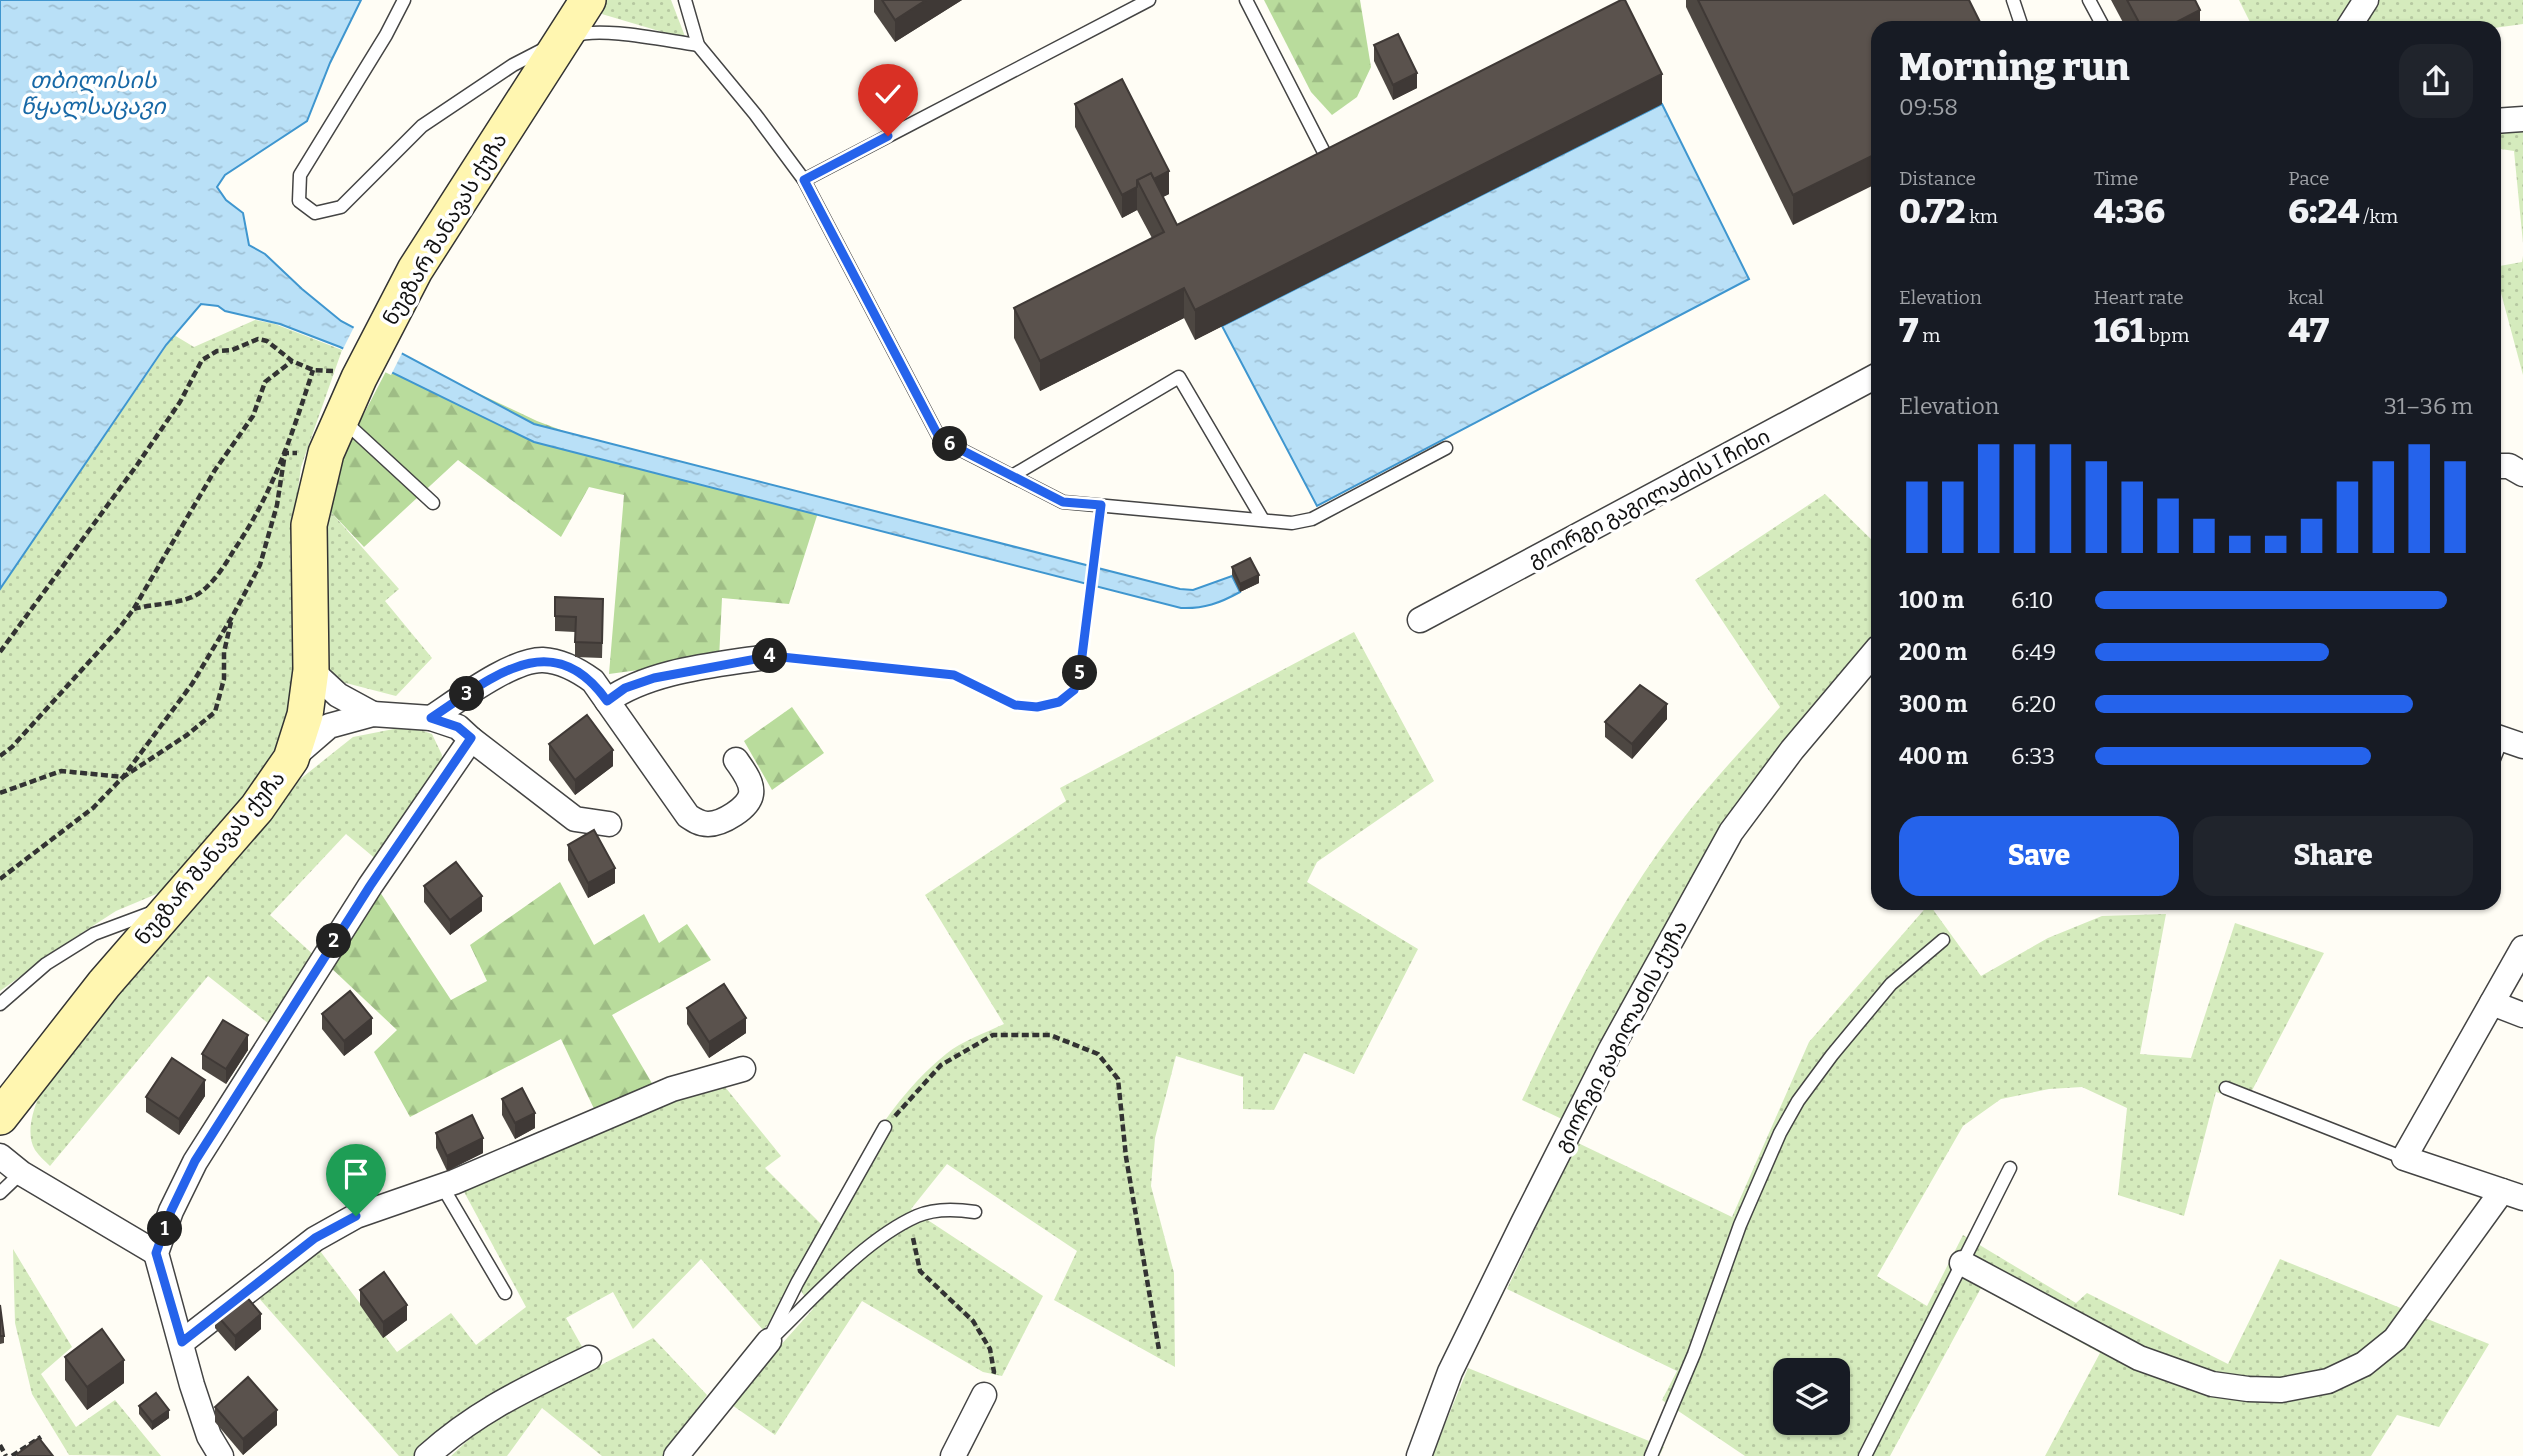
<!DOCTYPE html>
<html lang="en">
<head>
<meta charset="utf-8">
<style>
  body { margin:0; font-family:Bitter,"Noto Sans Georgian",serif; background:#20242c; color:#f1f3f6; height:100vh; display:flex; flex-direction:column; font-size:26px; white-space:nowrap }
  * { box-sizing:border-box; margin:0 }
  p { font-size:23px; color:#9ea1a6 }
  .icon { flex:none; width:38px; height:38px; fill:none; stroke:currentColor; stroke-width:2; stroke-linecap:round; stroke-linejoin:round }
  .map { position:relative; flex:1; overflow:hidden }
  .drawer { position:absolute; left:1871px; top:21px; width:630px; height:889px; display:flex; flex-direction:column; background:#171b24; border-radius:21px; box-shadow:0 2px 5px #0004 }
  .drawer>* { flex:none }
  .controls { position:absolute; left:1773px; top:1358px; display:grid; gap:14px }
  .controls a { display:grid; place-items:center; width:77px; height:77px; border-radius:14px; background:#171b24; box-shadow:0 2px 5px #0004; font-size:35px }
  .pin { position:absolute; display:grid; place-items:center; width:60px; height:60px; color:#fff; margin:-72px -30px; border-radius:50% 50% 50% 0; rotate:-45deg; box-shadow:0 0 7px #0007 }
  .pin .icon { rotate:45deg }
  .km { position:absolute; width:35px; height:35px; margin:-18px; border-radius:50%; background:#222; color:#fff; font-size:19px; line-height:35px; text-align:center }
  .round { display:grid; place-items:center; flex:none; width:74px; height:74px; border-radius:21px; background:#20242c }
  .overview { display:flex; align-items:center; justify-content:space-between; height:119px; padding:0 28px }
  h1 { font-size:38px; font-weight:800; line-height:52px }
  .stats { display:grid; grid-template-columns:repeat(3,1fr); gap:10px; height:119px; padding:7px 28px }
  .stats div { display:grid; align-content:center }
  .stats b { font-size:35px; font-weight:800 }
  .stats small { font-size:19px; font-weight:400 }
  .stats p { font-size:19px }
  .chart { height:196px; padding:14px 28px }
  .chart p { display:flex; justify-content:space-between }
  .chart svg { width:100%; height:126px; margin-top:7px; stroke:#2563eb; stroke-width:6 }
  .cta { display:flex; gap:14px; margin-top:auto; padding:14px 28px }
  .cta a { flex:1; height:80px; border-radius:21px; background:#2563eb; color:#fff; font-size:28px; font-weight:800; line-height:80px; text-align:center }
  .cta a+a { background:#20242c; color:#f1f3f6 }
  ul { padding:0 28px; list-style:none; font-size:23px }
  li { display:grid; grid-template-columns:112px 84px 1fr; align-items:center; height:52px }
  li i { height:18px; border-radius:9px; background:#2563eb }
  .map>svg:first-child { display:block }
  .grass { fill:url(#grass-dots); fill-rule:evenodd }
  .forest { fill:url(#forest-firs) }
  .water { fill:url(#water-ripples); stroke:#3f96cf; stroke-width:2 }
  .pier { fill:#fffdf5 }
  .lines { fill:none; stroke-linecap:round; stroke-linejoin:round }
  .service-casing { stroke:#444; stroke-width:15 }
  .minor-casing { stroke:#444; stroke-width:27 }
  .secondary-casing { stroke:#333; stroke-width:38 }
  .path { stroke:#333; stroke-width:4.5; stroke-dasharray:7 3.5; stroke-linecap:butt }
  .service { stroke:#fff; stroke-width:12 }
  .minor { stroke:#fff; stroke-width:24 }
  .secondary { stroke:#fff6b0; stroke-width:35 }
  .wall { fill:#4d4742 }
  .shaded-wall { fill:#3f3936 }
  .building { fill:#5a524d; stroke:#3f3936; stroke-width:2 }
  .route-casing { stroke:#fff; stroke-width:14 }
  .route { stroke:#2563eb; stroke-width:9 }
  .labels { text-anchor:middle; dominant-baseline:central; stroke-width:7; stroke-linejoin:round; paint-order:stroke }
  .street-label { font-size:21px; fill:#111; stroke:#fff }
  .water-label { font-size:23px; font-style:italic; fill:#1768a6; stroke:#fff }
</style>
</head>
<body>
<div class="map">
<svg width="2523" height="1456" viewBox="0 0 2523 1456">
  <defs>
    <pattern id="grass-dots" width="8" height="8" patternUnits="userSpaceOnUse" patternTransform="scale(1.75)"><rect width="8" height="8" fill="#d5ebbd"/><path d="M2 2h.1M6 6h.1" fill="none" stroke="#b6c8a1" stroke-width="1.8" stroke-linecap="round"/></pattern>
    <pattern id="forest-firs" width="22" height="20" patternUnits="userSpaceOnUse" patternTransform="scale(1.75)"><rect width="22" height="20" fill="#b9dc9c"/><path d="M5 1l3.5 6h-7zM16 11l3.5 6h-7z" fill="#9ebc85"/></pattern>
    <pattern id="water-ripples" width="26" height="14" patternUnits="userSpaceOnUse" patternTransform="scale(1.75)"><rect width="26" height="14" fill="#b9e0f7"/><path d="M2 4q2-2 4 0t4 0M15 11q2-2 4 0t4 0" fill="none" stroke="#9ebfd3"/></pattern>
  </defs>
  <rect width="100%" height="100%" fill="#fffdf5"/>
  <!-- grass -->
  <g class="grass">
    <polygon points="606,0 671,0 686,39 595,12"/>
    <polygon points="2239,0 2351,0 2333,28 2253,28"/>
    <polygon points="2373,0 2523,0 2523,24 2494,28 2355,28"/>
    <polygon points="2523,126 2523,243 2514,151 2494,148 2494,128"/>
    <polygon points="2523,256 2523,375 2494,267 2522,262"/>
    <polygon points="255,320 275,324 342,350 301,467 290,550 297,656 287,718 269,763 223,825 173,887 116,911 77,936 0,991 0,589 174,335 194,347"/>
    <path d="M 1825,494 L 1878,546 L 1878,637 L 1787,740 L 1566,1121 L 1522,1100 C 1566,1006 1613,911 1676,828 C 1707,786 1745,747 1780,707 L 1695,580 Z"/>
    <polygon points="330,511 399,589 385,601 432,658 396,696 342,682 327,671 319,551"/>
    <path d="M 1354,632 L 1434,781 L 1317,862 L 1307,882 L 1418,949 L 1354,1074 L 1304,1053 L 1274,1110 L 1243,1109 L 1243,1077 L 1176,1056 L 1155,1138 L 1151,1186 L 1174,1273 L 1175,1367 L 1054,1300 L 1077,1251 L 947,1164 L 911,1209 L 1043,1296 L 1002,1376 L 983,1372 L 862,1301 L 775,1435 L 729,1403 L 813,1309 L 801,1291 L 763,1330 L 701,1259 L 633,1329 L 613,1292 L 566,1318 L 585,1352 L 476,1403 L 449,1425 L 419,1456 L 399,1456 L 257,1296 L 317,1247 L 397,1352 L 451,1313 L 476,1345 L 526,1307 L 462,1188 L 721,1082 L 781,1156 L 765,1168 L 822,1225 C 857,1164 890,1099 946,1054 C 962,1041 985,1033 1004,1024 L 925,895 L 1066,801 L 1060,788 Z"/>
    <path d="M 409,726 L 432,734 L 442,755 L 440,772 L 377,860 L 346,834 L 270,915 L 317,958 L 273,1027 L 208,976 L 50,1166 C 45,1161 39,1156 35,1150 C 21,1126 43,1088 52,1066 L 289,788 L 353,737 Z"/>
    <path d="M 1929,904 L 1981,976 L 2048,938 L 2102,916 L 2166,914 L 2140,1054 L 2191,1058 L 2235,923 L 2324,953 L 2246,1102 L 2216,1092 L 2184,1216 L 2118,1195 L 2127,1108 L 2082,1087 L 2049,1089 L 2001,1099 L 1963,1126 L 1877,1276 L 1927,1306 L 1963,1235 L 2076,1303 L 2087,1293 L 2228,1364 L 2280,1259 L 2489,1344 L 2439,1427 L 2397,1415 L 2371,1456 L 2045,1456 L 2100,1353 L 1981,1288 L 1890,1456 L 1745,1456 L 1662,1400 L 1677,1371 L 1507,1289 L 1576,1142 L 1732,1217 L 1809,1042 ZM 1785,1370 L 1838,1370 L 1838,1423 L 1785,1423 Z"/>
    <polygon points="13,1249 72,1347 41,1374 76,1427 115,1400 161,1456 69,1455 32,1394 15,1323"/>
    <polygon points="653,1338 707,1395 664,1456 602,1456 542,1408 507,1456 451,1456 482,1427"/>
    <polygon points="1468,1368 1664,1447 1659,1456 1432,1456"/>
  </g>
  <!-- forest -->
  <g class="forest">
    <polygon points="1264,0 1360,0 1371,67 1357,97 1332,115 1311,92"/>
    <polygon points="395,354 537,421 577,436 822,500 789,604 722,598 719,659 609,674 624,495 589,487 561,537 458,460 364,547 330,511 329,481"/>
    <polygon points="792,707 824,753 772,790 744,741"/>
    <polygon points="560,882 594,945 644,914 659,943 687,924 711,960 612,1015 653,1085 596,1113 561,1039 410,1117 374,1052 397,1030 329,966 378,889 451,1000 487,981 470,945"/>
  </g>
  <!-- water -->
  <g class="water">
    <path d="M 0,0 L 361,0 L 330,63 L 307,121 L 225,175 L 217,187 L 226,200 L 243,213 L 249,245 L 265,254 L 302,289 L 341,321 L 534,424 L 1180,589 L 1193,590 L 1232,576 L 1240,592 C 1220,603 1204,609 1181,608 L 534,442 L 340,347 L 280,324 L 225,311 L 218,306 L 201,304 L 166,345 L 0,589 Z"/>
    <polygon points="1662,104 1749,279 1317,506 1222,326"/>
  </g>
  <!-- pier -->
  <polygon class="pier" points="355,325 403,351 391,375 342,351"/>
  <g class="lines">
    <!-- service casing -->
    <g class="service-casing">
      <g id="service">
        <polyline points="404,0 386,35 300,175 299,201 315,213 341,207 422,126 513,65 544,49"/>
        <polyline points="685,0 698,45 755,114 804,180 940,439 1063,502 1292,523 1312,519 1446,448"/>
        <polyline points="1246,0 1328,160"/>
        <polyline points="2013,0 2022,27"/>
        <polyline points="2089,0 2104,28"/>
        <path d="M 574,36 C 601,26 667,41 698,45"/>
        <polyline points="804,180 1149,0"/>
        <polyline points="343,420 433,503"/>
        <polyline points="1012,476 1179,377 1263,520"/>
        <polyline points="2494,759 2502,739"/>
        <polyline points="0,1004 46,964 94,934 153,912"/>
        <polyline points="2226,1088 2404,1158"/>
        <polyline points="442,1186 505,1293"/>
        <polyline points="0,1193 21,1173"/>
        <polyline points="773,1331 797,1283 885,1127"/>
        <path d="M 769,1341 C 812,1300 863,1240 917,1216 C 935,1208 956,1209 975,1212"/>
        <polyline points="1651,1456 1694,1354 1740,1225 1780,1133 1798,1101 1832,1055 1891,984 1943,940"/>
        <polyline points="1865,1456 2010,1168"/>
      </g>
    </g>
    <!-- minor casing -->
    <g class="minor-casing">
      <g id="minor">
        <polyline points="2348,28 2366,0"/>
        <polyline points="2494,121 2523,119"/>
        <polyline points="2494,466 2509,466 2523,474"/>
        <polyline points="1420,620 1878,375"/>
        <polyline points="311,670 338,695 373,714"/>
        <path d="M 607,701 C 652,669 719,665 772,656"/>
        <path d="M 431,718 C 457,701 512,659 543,660 C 562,661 578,670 593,681 L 688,816 C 694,820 700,824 708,824 C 722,824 749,808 751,794 C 753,782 742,769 736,760"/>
        <polyline points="2494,736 2523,746"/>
        <polyline points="471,739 575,819 609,824"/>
        <polyline points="2523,948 2404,1158 2523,1198"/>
        <polyline points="2492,1003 2523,1015"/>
        <polyline points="0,1156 21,1173 156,1253"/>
        <polyline points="1962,1263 2139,1358 2212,1384 2248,1389 2281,1390 2328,1381 2364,1364 2395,1339 2502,1191"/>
        <polyline points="182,1342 315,1239 356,1216 454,1182 672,1089 743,1069"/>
        <polyline points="221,1456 209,1436 192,1385 156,1253 171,1211 195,1162 370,886 471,739 458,727 431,718 373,714 329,726 292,758"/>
        <path d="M 427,1456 C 478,1410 528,1388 589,1358"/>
        <polyline points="676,1456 769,1341"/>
        <polyline points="953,1456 984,1395"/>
        <polyline points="1419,1456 1450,1372 1523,1223 1611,1049 1731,832 1792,750 1878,648"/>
      </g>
    </g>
    <!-- secondary casing -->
    <g class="secondary-casing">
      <polyline id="secondary" points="0,1117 104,984 257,808 291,759 305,715 311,670 309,525 326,453 359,378 415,270 588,0"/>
    </g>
    <!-- path -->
    <g class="path">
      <path d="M 134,609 C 154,603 183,605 201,592 C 215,581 225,565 234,550 C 273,493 292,435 313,370"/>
      <polyline points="0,652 137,465 180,402 202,360 217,351 232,350 258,339 267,341 292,361 313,370 333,371"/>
      <polyline points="794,658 954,675 1015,705 1037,707 1059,702 1074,690 1080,672 1099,521"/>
      <polyline points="0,756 12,747 117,631 133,610 215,470 253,416 265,382 292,361"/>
      <polyline points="0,793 61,771 123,777 187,735 215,712 224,679 224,652 231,622"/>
      <polyline points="0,879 93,808 123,777 192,684 232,617 260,565 277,505 285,453 297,453"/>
      <polyline points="895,1116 941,1065 993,1035 1050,1035 1098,1054 1118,1079 1126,1157 1159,1350"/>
      <polyline points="913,1238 920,1271 973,1321 990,1349 994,1372 993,1375"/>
      <polyline points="0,1445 6,1456"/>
      <polyline points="12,1456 41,1437"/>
    </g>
    <!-- service -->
    <use href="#service" class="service"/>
    <!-- minor -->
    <use href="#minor" class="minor"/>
    <!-- secondary -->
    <use href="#secondary" class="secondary"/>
  </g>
  <!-- wall -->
  <g class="wall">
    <polygon points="874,0 962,0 895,42 874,12"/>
    <polygon points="1686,0 1969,0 1793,225 1686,7"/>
    <polygon points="2111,0 2195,0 2200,28 2126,28"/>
    <polygon points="1374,45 1417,88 1393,100 1374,61"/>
    <polygon points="1075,104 1169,194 1163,197 1177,225 1662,104 1195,340 1184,318 1040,391 1014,338 1014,308 1152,238 1137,210 1122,218 1075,127"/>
    <polygon points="1232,567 1259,583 1240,592 1232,575"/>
    <polygon points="555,597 603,614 602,658 575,657 575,632 555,631"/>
    <polygon points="1667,719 1632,759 1605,737 1605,722"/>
    <polygon points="549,744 613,766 575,795 549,760"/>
    <polygon points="568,845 615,883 588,898 568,860"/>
    <polygon points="424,886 482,911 450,935 424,902"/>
    <polygon points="687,1008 746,1033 709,1058 687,1024"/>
    <polygon points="322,1014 372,1034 344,1056 322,1029"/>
    <polygon points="248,1050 226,1084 202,1069 202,1054"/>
    <polygon points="205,1096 179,1135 146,1112 146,1097"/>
    <polygon points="502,1099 535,1128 515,1139 502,1115"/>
    <polygon points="436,1133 483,1153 447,1171 436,1148"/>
    <polygon points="360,1290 407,1320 383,1338 360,1305"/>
    <polygon points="0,1305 4,1336 4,1343 0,1344"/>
    <polygon points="215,1313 261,1329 235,1351 215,1328"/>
    <polygon points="65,1357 124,1383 87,1410 65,1380"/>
    <polygon points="139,1406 169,1418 152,1430 139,1414"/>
    <polygon points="215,1407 277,1425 243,1455 215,1422"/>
  </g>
  <!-- shaded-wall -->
  <g class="shaded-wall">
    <polygon points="926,0 962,0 895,42 895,20"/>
    <polygon points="2200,10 2200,28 2165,28"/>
    <polygon points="1417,73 1417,88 1393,100 1393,85"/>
    <polygon points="1662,74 1662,104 1195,340 1195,310"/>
    <polygon points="1878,153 1878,183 1793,225 1793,195"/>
    <polygon points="1169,171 1169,194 1149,204 1140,186"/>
    <polygon points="1137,187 1137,210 1122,218 1122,195"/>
    <polygon points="1184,288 1184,318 1040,391 1040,361"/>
    <polygon points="1259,575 1259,583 1240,592 1240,584"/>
    <polygon points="1667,704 1667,719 1632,759 1632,744"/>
    <polygon points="613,750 613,766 575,795 575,780"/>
    <polygon points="615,868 615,883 588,898 588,883"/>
    <polygon points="482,896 482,911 450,935 450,920"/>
    <polygon points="372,1018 372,1034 344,1056 344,1041"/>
    <polygon points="746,1018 746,1033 709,1058 709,1042"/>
    <polygon points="248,1035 248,1050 226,1084 226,1069"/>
    <polygon points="205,1080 205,1096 179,1135 179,1119"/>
    <polygon points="535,1113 535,1128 515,1139 515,1123"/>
    <polygon points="483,1138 483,1153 447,1171 447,1156"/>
    <polygon points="407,1305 407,1320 383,1338 383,1322"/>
    <polygon points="261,1314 261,1329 235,1351 235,1336"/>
    <polygon points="124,1360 124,1383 87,1410 87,1387"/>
    <polygon points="169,1410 169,1418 152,1430 152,1422"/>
    <polygon points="277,1410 277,1425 243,1455 243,1439"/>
  </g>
  <!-- building -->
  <g class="building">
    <polygon points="882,0 926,0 895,20"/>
    <polygon points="1621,0 1625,0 1662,74 1195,310 1184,288 1040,361 1014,308 1164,232 1137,180 1151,173 1177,225"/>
    <polygon points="1698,0 1969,0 1983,28 1878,28 1878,153 1793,195"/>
    <polygon points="2127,0 2195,0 2200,10 2165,28 2142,28"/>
    <polygon points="1398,34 1417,73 1393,85 1374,45"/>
    <polygon points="1122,79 1169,171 1154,179 1151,173 1137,180 1137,187 1122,195 1075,104"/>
    <polygon points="1250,558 1259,575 1240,584 1232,567"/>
    <polygon points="555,597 603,599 602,643 575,642 576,617 555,616"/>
    <polygon points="1640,685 1667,704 1632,744 1605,722"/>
    <polygon points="587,715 613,750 575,780 549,744"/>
    <polygon points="594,830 615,868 588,883 568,845"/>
    <polygon points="456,862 482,896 450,920 424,886"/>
    <polygon points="724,984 746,1018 709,1042 687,1008"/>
    <polygon points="350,991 372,1018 344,1041 322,1014"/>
    <polygon points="223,1020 248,1035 226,1069 202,1054"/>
    <polygon points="172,1058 205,1080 179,1119 146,1097"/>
    <polygon points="522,1088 535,1113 515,1123 502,1099"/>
    <polygon points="472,1115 483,1138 447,1156 436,1133"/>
    <polygon points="384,1272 407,1305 383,1322 360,1290"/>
    <polygon points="241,1290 261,1314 235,1336 215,1313"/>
    <polygon points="0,1305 4,1336 0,1336"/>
    <polygon points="102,1329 124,1360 87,1387 65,1357"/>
    <polygon points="248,1377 277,1410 243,1439 215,1407"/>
    <polygon points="156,1393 169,1410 152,1422 139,1406"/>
    <polygon points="39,1438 53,1456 18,1456 17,1454"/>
  </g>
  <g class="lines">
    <!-- route casing -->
    <g class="route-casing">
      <path id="route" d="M 356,1216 L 315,1238 L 182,1342 L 156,1253 L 171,1211 L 195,1161 L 370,886 L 471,738 L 458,727 L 431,718 C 490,679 552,623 607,701 L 625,688 L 654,678 L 772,656 L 954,675 L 1015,705 L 1037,707 L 1059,702 L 1074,690 L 1080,672 L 1101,505 L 1063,502 L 940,439 L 804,180 L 888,136"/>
    </g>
    <!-- route -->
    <use href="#route" class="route"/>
  </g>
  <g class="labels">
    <!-- street labels -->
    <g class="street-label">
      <text transform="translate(445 229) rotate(-59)">ნუგზარ შანავას ქუჩა</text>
      <text transform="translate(1649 498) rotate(-28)">გიორგი გაგილაძის I ჩიხი</text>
      <text transform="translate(210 858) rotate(-50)">ნუგზარ შანავას ქუჩა</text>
      <text transform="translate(1621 1036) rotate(-62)">გიორგი გაგილაძის ქუჩა</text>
    </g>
    <!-- water labels -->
    <g class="water-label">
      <text x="93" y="80">თბილისის<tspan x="93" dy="26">წყალსაცავი</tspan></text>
    </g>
  </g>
</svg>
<div class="controls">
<a><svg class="icon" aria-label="layers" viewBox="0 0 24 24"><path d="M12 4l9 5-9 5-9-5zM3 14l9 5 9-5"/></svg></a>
</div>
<div class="pin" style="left:356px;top:1216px;background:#1e9e55"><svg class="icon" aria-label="arrive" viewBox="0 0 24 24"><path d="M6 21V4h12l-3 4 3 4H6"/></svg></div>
<div class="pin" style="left:888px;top:136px;background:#d93025"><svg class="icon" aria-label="check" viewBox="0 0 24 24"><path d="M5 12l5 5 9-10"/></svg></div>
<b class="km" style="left:165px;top:1229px">1</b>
<b class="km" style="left:334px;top:941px">2</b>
<b class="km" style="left:467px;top:694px">3</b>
<b class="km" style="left:770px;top:656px">4</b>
<b class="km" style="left:1080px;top:673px">5</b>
<b class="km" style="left:950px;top:444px">6</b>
<section class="drawer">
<div class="overview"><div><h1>Morning run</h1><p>09:58</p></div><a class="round"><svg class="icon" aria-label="share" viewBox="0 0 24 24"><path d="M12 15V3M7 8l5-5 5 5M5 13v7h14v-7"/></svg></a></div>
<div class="stats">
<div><p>Distance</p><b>0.72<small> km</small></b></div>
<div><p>Time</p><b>4:36</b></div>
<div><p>Pace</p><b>6:24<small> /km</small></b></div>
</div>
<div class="stats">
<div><p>Elevation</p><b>7<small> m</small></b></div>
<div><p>Heart rate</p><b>161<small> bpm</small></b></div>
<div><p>kcal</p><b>47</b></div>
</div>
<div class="chart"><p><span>Elevation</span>31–36 m</p>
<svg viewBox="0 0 160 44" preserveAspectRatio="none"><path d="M5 44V19M15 44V19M25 44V6M35 44V6M45 44V6M55 44V12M65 44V19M75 44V25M85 44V32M95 44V38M105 44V38M115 44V32M125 44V19M135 44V12M145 44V6M155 44V12"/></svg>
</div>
<ul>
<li><b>100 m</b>6:10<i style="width:93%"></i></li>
<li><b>200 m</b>6:49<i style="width:62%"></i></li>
<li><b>300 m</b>6:20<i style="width:84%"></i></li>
<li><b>400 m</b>6:33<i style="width:73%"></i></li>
</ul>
<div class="cta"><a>Save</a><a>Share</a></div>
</section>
</div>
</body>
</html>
